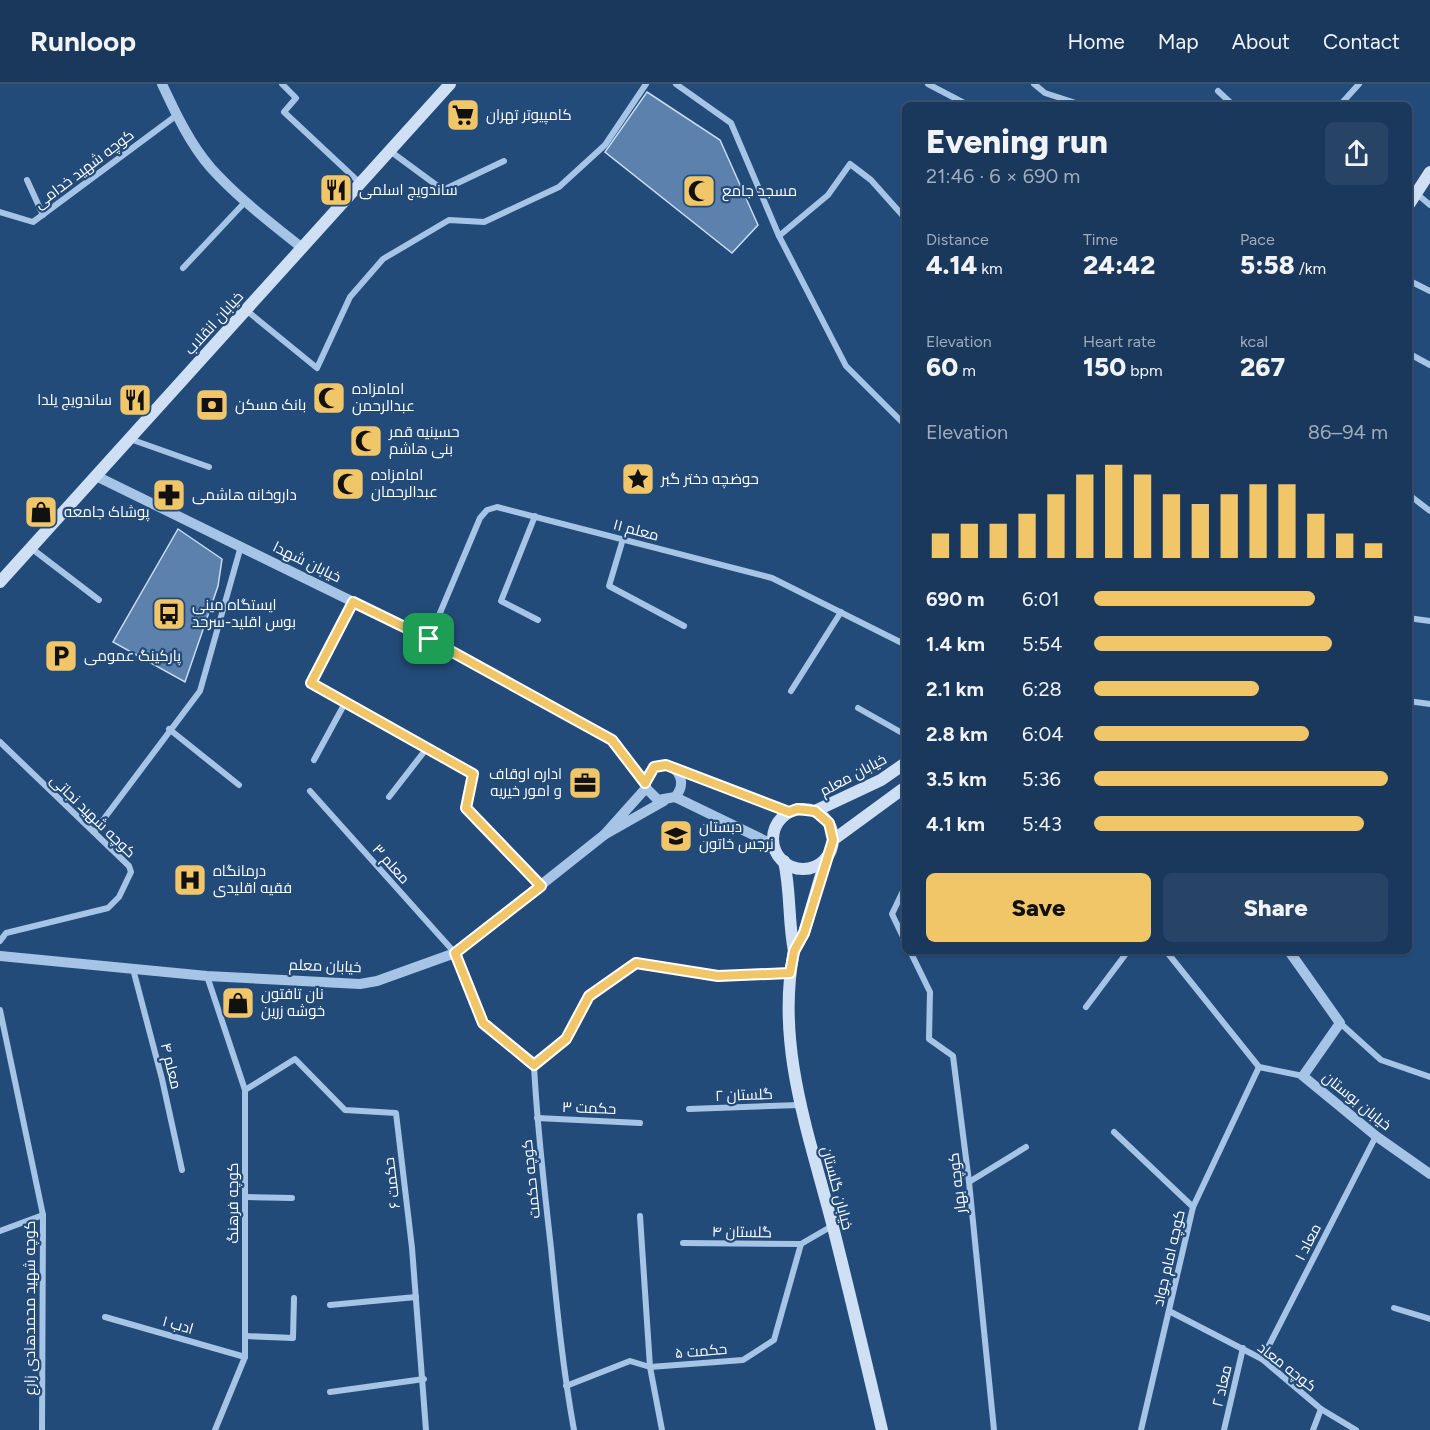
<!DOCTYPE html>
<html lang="en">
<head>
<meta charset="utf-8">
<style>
  body { margin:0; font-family:Figtree,Cairo,sans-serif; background:#274365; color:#f1f3f6; height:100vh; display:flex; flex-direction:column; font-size:22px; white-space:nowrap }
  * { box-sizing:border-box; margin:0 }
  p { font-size:20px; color:#9facbb }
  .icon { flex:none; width:33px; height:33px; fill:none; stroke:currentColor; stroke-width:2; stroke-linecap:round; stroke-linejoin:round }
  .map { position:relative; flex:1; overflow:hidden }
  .details { position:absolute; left:902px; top:18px; width:510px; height:852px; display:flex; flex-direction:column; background:#1a385c; border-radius:9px; box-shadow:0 2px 4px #0004,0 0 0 2px #385272 }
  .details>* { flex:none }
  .pin { position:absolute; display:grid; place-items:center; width:51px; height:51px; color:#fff; margin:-26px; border-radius:12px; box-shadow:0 3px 9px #0006 }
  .round { display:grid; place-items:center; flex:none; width:63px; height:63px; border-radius:9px; background:#274365 }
  .overview { display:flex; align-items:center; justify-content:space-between; height:102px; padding:0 24px }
  h1 { font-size:33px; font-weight:800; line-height:45px }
  .stats { display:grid; grid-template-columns:repeat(3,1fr); gap:9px; height:102px; padding:6px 24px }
  .stats div { display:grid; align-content:center }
  .stats b { font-size:26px; font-weight:800 }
  .stats small { font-size:16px; font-weight:400 }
  .stats p { font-size:16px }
  .chart { height:168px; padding:12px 24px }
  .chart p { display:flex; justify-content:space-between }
  .chart svg { width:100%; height:108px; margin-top:6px; stroke:#f0c669; stroke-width:6 }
  .primary-button { display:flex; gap:12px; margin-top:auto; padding:12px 24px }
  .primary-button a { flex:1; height:69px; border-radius:9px; background:#f0c669; color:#111; font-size:24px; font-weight:800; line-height:69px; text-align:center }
  .primary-button a+a { background:#274365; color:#f1f3f6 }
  ul { padding:0 24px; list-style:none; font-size:20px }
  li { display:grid; grid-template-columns:96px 72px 1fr; align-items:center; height:45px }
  li i { height:15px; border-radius:8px; background:#f0c669 }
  header { display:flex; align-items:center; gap:36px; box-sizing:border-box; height:84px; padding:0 30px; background:#1a385c; border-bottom:2px solid #385272 }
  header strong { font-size:28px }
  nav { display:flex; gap:33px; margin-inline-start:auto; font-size:21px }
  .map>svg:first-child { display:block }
  .building { fill:#5c81ac; stroke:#c8ddf4; stroke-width:1.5 }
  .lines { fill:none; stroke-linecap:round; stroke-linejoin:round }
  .minor { stroke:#a6c4e5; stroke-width:6 }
  .tertiary { stroke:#a6c4e5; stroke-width:10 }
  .secondary { stroke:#cfe0f4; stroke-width:12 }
  .route-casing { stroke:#fff; stroke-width:12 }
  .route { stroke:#f0c669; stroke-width:8 }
  .labels { text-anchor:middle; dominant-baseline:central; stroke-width:4.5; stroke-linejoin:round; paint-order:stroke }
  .poi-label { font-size:15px; fill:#fff; stroke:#234b7a; text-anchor:start }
  .street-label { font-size:15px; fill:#fff; stroke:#234b7a }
</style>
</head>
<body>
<header>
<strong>Runloop</strong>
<nav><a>Home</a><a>Map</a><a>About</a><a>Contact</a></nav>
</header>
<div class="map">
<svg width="1430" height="1346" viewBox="0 0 1430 1346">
  <rect width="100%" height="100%" fill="#234b7a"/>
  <!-- building -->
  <g class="building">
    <polygon points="647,8 720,56 758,141 732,169 605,68"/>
    <polygon points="178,445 222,475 218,502 185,598 113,558"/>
  </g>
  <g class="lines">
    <!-- minor -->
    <g class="minor">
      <polyline points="282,0 296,14 284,28 360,99"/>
      <polyline points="676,0 731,39 779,152 846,282 904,340"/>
      <polyline points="928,0 968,21"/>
      <polyline points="1034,0 1045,9 1082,21"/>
      <polyline points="1218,7 1233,21"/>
      <polyline points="1340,21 1359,0"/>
      <polyline points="390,67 443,106 504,77"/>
      <polyline points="27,96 43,131"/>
      <polyline points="1417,110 1430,121"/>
      <polyline points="0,128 33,138 177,31"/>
      <polyline points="779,152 828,111 850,80 871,96 904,133"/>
      <polyline points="183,184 245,118"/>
      <polyline points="1408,196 1430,207"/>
      <polyline points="246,226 317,284 350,213 383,175 449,136 484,138 559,103 605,61 646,0"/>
      <polyline points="1408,269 1430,281"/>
      <polyline points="130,355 209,383"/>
      <polyline points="1408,410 1430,427"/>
      <polyline points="535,432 501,517 538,536"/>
      <polyline points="623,455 609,502 684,542"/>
      <polyline points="31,464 99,516"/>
      <polyline points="353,518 311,599 473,690 466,724 541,802"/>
      <polyline points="1408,534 1430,537"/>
      <polyline points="429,555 480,434 487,426 497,423 772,494 904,560"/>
      <polyline points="791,607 841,528"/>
      <polyline points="1408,617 1430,620"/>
      <polyline points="858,624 904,650"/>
      <polyline points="169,645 239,701"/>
      <polyline points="0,658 129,782 131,788 119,813 108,824 6,849 0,857"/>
      <polyline points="314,676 345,619"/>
      <path d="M 310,707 L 455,869 L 483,939 L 534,981 C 537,1042 544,1103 551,1164 C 557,1225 563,1286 574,1346"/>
      <polyline points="389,713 427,664"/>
      <polyline points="94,748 200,607 241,462"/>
      <polyline points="904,805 892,830 904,855"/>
      <polyline points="910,867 930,908 929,955 953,972 969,1098 994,1346"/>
      <polyline points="1166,867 1259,983"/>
      <polyline points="133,885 162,995 182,1086"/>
      <polyline points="207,892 245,1006 245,1273 215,1346"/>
      <polyline points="1086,923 1128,867"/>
      <polyline points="0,926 43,1131 42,1346"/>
      <polyline points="1340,939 1381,976 1430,993"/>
      <polyline points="534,981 566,955 589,912 636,879 718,892 790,889"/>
      <polyline points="1259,983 1303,992"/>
      <polyline points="245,1006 295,975 345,1026 396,1029 412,1164 426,1346"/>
      <polyline points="689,1025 799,1021"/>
      <polyline points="537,1034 640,1039"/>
      <polyline points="1114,1048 1193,1123"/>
      <polyline points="969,1098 1026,1063"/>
      <polyline points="245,1113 292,1114"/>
      <polyline points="640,1132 650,1283 662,1346"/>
      <polyline points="0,1147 43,1131"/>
      <polyline points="683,1159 801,1160"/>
      <polyline points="330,1221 416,1213"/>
      <polyline points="1394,1224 1430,1235"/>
      <polyline points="1169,1227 1262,1275 1321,1325 1356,1346"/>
      <polyline points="105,1233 245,1273"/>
      <polyline points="245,1252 293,1254 294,1214"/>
      <polyline points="1262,1275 1376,1052"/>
      <polyline points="566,1302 630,1277 650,1283 743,1276 774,1256 801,1160 832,1142"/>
      <polyline points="330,1308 424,1295"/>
      <polyline points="1141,1346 1193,1123 1259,983"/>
      <polyline points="1224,1346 1243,1264"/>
      <polyline points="1313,1346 1321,1325"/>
    </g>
    <!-- tertiary -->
    <g class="tertiary">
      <path d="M 162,0 C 175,28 190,60 211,84 C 238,114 271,139 302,164"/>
      <polyline points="96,392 429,555 612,656 645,699"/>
      <path d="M 672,683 C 683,691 684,703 675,713 L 658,716 L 646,704 C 644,688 656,678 672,683 L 789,728"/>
      <polyline points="646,704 604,751 664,717"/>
      <polyline points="675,713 774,761"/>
      <polyline points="1289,867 1340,939 1303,992 1376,1052 1430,1090"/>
      <polyline points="0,872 207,892 360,900 377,897 455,869 604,751"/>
    </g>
    <!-- secondary -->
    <g class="secondary">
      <polyline points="1408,122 1430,88"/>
      <polyline points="0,498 450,0"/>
      <circle cx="803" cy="755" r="30"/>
      <polyline points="815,727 881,696 904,680"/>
      <polyline points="833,756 904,704"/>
      <path d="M 784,777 C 791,809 788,837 794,867 L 804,849 L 826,774"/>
      <path d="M 794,867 C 775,962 810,1053 833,1143 C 850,1210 866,1278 882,1346"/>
    </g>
  </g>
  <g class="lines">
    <!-- route casing -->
    <g class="route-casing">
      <polygon id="route" points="353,518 429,555 612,656 645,699 654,683 666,681 789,728 797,725 815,727 829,739 833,756 804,849 794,867 790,889 718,892 636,879 589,912 566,955 534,981 483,939 455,869 541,802 466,724 473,690 311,599"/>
    </g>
    <!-- route -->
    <use href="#route" class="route"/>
  </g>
  <!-- icons -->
  <defs>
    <g id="supermarket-square" transform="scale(1.725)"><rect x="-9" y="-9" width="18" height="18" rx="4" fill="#f0c669" stroke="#234b7a"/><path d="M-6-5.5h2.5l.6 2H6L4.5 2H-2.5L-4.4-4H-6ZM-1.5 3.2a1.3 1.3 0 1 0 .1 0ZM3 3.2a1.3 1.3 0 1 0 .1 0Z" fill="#111"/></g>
    <g id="restaurant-square" transform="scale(1.725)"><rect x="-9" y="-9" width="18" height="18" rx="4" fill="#f0c669" stroke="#234b7a"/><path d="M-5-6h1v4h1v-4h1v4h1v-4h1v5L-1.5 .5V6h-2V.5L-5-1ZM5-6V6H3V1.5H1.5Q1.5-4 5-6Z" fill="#111"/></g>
    <g id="mosque-square" transform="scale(1.725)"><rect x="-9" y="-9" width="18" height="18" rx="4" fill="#f0c669" stroke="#234b7a"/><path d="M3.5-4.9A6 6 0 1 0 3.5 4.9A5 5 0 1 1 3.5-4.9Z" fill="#111"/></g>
    <g id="bank-square" transform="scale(1.725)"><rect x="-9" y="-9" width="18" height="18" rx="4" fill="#f0c669" stroke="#234b7a"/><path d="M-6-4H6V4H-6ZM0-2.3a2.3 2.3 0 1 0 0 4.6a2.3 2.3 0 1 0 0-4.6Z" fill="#111"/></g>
    <g id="sight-square" transform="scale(1.725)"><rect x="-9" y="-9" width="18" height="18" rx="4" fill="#f0c669" stroke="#234b7a"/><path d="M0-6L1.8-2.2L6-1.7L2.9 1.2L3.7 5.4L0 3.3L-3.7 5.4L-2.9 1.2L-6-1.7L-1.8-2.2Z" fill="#111"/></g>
    <g id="pharmacy-square" transform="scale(1.725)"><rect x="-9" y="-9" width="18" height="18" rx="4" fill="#f0c669" stroke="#234b7a"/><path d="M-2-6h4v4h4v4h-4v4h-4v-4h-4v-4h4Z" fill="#111"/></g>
    <g id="shop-square" transform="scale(1.725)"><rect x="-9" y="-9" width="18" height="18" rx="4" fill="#f0c669" stroke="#234b7a"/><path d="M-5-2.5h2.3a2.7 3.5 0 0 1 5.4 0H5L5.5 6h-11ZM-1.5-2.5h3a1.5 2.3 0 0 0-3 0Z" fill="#111"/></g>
    <g id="bus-square" transform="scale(1.725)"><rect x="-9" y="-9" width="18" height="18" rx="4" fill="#f0c669" stroke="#234b7a"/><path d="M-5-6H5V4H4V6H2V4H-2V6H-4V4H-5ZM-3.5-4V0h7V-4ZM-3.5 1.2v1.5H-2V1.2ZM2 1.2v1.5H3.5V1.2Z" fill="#111"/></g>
    <g id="parking-square" transform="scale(1.725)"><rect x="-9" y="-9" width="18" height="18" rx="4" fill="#f0c669" stroke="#234b7a"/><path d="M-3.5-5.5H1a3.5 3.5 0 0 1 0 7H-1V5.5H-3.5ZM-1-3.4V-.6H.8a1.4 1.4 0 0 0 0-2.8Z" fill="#111"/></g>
    <g id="office-square" transform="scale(1.725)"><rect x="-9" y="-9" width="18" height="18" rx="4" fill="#f0c669" stroke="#234b7a"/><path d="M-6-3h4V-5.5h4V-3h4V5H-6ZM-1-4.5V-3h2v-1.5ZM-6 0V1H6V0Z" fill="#111"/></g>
    <g id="school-square" transform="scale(1.725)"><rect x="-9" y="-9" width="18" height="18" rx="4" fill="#f0c669" stroke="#234b7a"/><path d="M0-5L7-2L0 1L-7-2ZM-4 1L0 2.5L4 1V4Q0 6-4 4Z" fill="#111"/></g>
    <g id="hospital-square" transform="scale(1.725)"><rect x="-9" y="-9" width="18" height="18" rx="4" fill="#f0c669" stroke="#234b7a"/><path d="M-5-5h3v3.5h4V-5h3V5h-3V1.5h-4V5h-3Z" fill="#111"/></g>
  </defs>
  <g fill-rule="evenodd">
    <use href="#supermarket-square" x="463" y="31"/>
    <use href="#restaurant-square" x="336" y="106"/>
    <use href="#mosque-square" x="699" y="107"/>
    <use href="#mosque-square" x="329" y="314"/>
    <use href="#restaurant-square" x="135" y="316"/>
    <use href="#bank-square" x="212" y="321"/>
    <use href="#mosque-square" x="366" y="357"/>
    <use href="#sight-square" x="638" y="395"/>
    <use href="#mosque-square" x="348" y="400"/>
    <use href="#pharmacy-square" x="169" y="411"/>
    <use href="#shop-square" x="41" y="428"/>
    <use href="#bus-square" x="169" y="530"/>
    <use href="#parking-square" x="61" y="572"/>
    <use href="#office-square" x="585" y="699"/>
    <use href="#school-square" x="676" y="752"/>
    <use href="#hospital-square" x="190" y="796"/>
    <use href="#shop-square" x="238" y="919"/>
  </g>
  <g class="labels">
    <!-- poi labels -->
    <g class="poi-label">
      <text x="486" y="31">کامپیوتر تهران</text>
      <text x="359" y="106">ساندویچ اسلمی</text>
      <text x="722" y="107">مسجد جامع</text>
      <text x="352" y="305">امامزاده<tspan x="352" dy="17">عبدالرحمن</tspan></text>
      <text x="112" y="316" text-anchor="end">ساندویچ یلدا</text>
      <text x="235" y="321">بانک مسکن</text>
      <text x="389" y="348">حسینیه قمر<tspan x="389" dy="17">بنی هاشم</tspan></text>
      <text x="371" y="391">امامزاده<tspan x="371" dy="17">عبدالرحمان</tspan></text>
      <text x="661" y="395">حوضچه دختر گبر</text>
      <text x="192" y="411">داروخانه هاشمی</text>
      <text x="64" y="428">پوشاک جامعه</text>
      <text x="192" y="521">ایستگاه مینی<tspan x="192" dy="17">بوس اقلید-سرحد</tspan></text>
      <text x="84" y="572">پارکینگ عمومی</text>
      <text x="562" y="690" text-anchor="end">اداره اوقاف<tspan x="562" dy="17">و امور خیریه</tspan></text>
      <text x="699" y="743">دبستان<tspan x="699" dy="17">نرجس خاتون</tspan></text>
      <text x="213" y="787">درمانگاه<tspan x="213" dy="17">فقیه اقلیدی</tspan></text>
      <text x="261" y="910">نان تافتون<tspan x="261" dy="17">خوشه زرین</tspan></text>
    </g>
    <!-- street labels -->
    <g class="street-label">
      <text transform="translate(84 85) rotate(-37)">کوچه شهید خدامی</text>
      <text transform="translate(214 239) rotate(-48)">خیابان انقلاب</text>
      <text transform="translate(636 446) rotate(15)">معلم ۱۱</text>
      <text transform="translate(307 478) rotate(26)">خیابان شهدا</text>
      <text transform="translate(853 691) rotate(-28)">خیابان معلم</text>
      <text transform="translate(93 732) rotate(44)">کوچه شهید نجاتی</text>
      <text transform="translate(391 780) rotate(48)">معلم ۳</text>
      <text transform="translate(325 882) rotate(2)">خیابان معلم</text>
      <text transform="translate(171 982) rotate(76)">معلم ۴</text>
      <text transform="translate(744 1011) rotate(-2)">گلستان ۲</text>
      <text transform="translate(1357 1017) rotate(39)">خیابان بوستان</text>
      <text transform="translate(589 1024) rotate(2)">حکمت ۳</text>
      <text transform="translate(531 1095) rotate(-96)">کوچه حکمت</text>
      <text transform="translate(392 1099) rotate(-97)">حکمت ۶</text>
      <text transform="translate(957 1099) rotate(-97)">کوچه بهار</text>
      <text transform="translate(837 1104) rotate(75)">خیابان گلستان</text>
      <text transform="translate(233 1119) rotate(-90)">کوچه فرهنگ</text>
      <text transform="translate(742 1148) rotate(1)">گلستان ۴</text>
      <text transform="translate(1308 1158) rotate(-63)">معاد ۱</text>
      <text transform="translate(1169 1174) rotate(-77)">کوچه امام جواد</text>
      <text transform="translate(30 1224) rotate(-90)">کوچه شهید محمدهادی زارع</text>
      <text transform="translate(178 1241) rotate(16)">ادب ۱</text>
      <text transform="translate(701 1267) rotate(-5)">حکمت ۵</text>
      <text transform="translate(1287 1283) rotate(38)">کوچه معاد</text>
      <text transform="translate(1222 1302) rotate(-77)">معاد ۲</text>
    </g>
  </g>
</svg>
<div class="pin" style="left:429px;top:555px;background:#1e9e55"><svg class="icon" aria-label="arrive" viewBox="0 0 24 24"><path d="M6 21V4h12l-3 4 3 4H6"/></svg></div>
<section class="details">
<div class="overview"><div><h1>Evening run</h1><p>21:46 · 6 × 690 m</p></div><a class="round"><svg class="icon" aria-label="share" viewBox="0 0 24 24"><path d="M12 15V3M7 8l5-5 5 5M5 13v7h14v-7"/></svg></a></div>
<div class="stats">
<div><p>Distance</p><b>4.14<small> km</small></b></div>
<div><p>Time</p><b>24:42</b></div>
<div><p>Pace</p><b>5:58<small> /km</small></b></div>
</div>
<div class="stats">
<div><p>Elevation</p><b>60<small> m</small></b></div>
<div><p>Heart rate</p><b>150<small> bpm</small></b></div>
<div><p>kcal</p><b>267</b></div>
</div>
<div class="chart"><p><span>Elevation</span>86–94 m</p>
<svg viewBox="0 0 160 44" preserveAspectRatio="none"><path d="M5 44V34M15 44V30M25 44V30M35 44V26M45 44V18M55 44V10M65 44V6M75 44V10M85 44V18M95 44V22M105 44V18M115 44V14M125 44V14M135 44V26M145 44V34M155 44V38"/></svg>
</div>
<ul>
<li><b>690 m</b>6:01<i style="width:75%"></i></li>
<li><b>1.4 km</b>5:54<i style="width:81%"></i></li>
<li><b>2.1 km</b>6:28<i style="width:56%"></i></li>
<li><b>2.8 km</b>6:04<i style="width:73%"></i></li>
<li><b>3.5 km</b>5:36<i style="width:100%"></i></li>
<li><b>4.1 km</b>5:43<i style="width:92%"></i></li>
</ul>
<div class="primary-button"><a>Save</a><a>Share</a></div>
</section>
</div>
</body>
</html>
